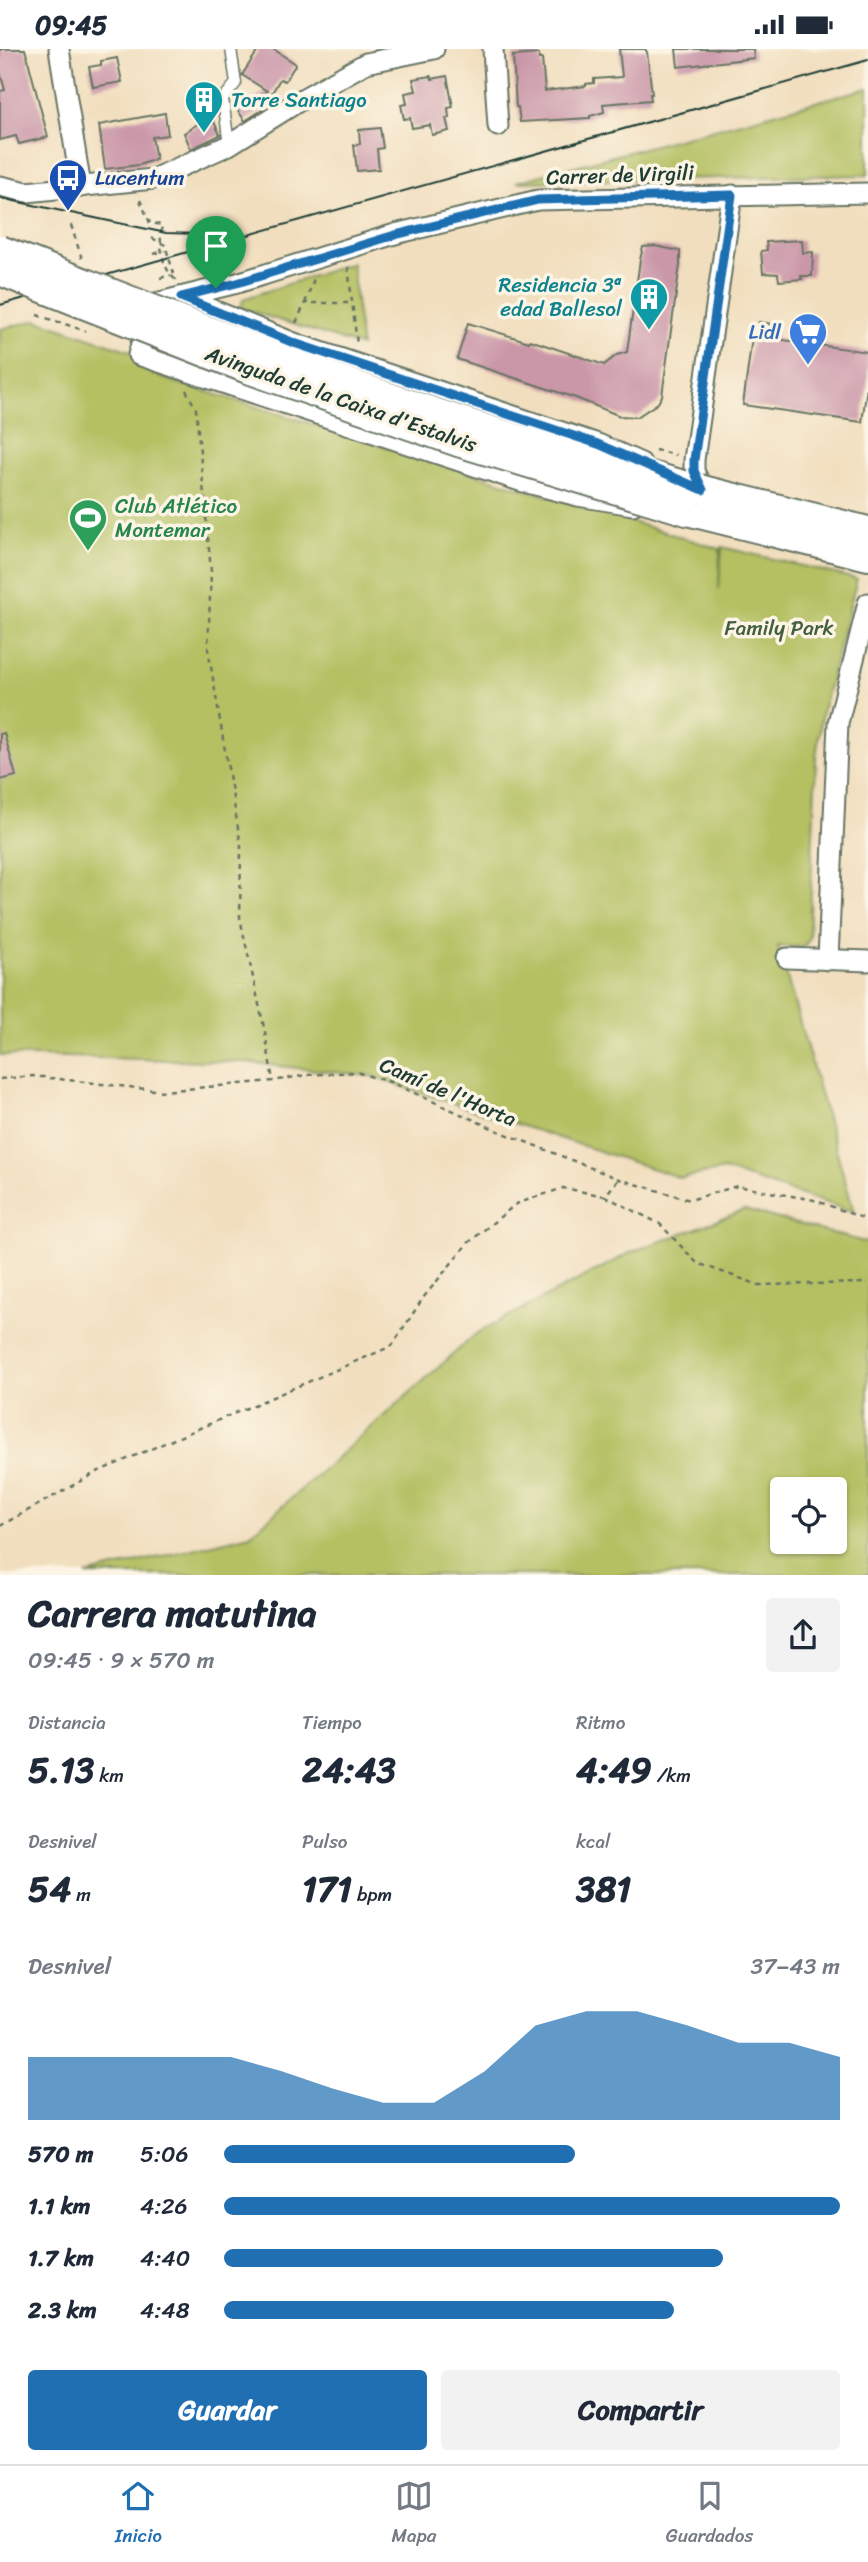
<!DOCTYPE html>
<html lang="es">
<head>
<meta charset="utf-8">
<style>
  body { margin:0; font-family:Sriracha,sans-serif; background:#f2f2f3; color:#1f2937; height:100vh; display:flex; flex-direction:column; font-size:26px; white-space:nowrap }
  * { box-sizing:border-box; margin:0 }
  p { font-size:23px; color:#747a83 }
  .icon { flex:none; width:38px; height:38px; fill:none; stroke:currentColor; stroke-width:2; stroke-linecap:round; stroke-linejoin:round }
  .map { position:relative; height:1526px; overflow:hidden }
  .drawer { display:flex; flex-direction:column; background:#fff; flex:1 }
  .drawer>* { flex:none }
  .fabs { position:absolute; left:770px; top:1428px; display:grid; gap:14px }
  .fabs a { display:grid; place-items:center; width:77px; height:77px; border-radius:7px; background:#fff; box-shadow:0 2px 5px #0004; font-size:35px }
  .pin { position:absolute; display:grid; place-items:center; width:60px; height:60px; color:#fff; margin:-72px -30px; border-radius:50% 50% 50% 0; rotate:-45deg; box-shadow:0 0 7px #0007 }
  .pin .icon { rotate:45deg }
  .round { display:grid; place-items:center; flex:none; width:74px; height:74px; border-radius:7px; background:#f2f2f3 }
  .summary { display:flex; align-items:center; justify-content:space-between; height:119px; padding:0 28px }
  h1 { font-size:38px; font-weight:700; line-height:52px }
  .metrics { display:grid; grid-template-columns:repeat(3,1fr); gap:10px; height:119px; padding:7px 28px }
  .metrics div { display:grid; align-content:center }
  .metrics b { font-size:35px; font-weight:700 }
  .metrics small { font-size:19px; font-weight:400 }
  .metrics p { font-size:19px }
  .chart { height:196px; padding:14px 28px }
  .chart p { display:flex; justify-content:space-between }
  .chart svg { width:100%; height:126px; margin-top:7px; fill:#1f6fb2; opacity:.7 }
  .primary-button { display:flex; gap:14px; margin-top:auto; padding:14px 28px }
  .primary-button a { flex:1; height:80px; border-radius:7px; background:#1f6fb2; color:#fff; font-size:28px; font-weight:700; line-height:80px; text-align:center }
  .primary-button a+a { background:#f2f2f3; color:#1f2937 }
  ul { padding:0 28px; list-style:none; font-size:23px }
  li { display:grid; grid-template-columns:112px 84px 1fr; align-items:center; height:52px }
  li i { height:18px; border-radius:9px; background:#1f6fb2 }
  .status { display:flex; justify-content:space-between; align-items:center; height:49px; padding:0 35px; background:#fff; direction:ltr }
  .status svg { height:19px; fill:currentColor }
  .tab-bar { display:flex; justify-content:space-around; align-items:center; height:98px; border-top:2px solid #e0e1e3; background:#fff; font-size:19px; color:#747a83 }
  .tab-bar a { display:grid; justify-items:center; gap:4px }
  .tab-bar .active { color:#1f6fb2 }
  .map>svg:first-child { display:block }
  .green { fill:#b4c062; stroke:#6a7e4b; stroke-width:2; fill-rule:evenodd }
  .building { fill:#ca97a9 }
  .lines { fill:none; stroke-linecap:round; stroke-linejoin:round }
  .service-casing { stroke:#687564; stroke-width:13 }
  .minor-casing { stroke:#687564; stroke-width:23 }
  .secondary-casing { stroke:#687564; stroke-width:32 }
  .path { stroke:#687564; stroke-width:2.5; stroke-dasharray:5 5; stroke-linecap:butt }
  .service { stroke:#fff; stroke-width:10 }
  .minor { stroke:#fff; stroke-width:19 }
  .secondary { stroke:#fff; stroke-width:28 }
  .tram { stroke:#1f3d34; stroke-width:2 }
  .secondary-bridge-casing { stroke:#687564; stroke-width:32; stroke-linecap:butt }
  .secondary-bridge { stroke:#fff; stroke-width:28 }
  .route-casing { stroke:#fff; stroke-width:14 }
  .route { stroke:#1f6fb2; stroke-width:9 }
  .labels { text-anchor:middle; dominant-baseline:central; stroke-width:7; stroke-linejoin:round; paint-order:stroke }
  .culture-label { font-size:21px; fill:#0d838f; stroke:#fcf5e5; text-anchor:start }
  .street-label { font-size:21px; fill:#1f3d34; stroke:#fcf5e5 }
  .transit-label { font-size:21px; fill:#164399; stroke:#fcf5e5; text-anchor:start }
  .shop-label { font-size:21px; fill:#366cbe; stroke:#fcf5e5; text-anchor:end }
  .leisure-label { font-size:21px; fill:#27864d; stroke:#fcf5e5; text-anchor:start }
  .park-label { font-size:21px; fill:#445e40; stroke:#fcf5e5 }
</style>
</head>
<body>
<div class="status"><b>09:45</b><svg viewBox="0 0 49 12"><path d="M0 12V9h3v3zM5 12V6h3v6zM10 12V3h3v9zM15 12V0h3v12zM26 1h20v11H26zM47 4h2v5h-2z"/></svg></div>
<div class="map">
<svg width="868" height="1526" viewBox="0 0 868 1526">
  <rect width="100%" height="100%" fill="#fcf5e5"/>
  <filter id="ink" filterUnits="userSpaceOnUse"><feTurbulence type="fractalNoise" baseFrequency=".0143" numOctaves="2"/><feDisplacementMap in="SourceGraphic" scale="14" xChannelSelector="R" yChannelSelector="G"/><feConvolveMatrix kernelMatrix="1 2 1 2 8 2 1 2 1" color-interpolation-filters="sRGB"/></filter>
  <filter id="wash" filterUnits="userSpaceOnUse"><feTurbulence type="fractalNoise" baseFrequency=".00686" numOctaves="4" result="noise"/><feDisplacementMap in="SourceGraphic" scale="28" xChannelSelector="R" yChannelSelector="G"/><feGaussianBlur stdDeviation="1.57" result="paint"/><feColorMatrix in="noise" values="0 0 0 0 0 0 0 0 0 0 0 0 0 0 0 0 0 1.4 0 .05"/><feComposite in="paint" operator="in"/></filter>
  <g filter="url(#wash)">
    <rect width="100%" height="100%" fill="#f1debe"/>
    <!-- green -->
    <g class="green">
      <polygon points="868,39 868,126 516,133"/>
      <polygon points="352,214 361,297 241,259 243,250"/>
      <polygon points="37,271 157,311 159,328 720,500 719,540 722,498 857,530 822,663 816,709 809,891 803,898 778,897 854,1163 724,1121 681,1129 370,1027 243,1013 0,1006 0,280"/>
      <path d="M 745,1161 L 868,1194 L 868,1526 L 86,1526 L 250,1486 L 477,1284 L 632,1203 ZM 835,1440 L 835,1493 L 782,1493 L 782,1440 Z"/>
    </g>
    <g id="blocks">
      <!-- building -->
      <g class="building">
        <polygon points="0,0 25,0 48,88 19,95 16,87 0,91 0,42 5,41 0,23"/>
        <polygon points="259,0 273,0 296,15 285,32 280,30 262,61 245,72 237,60 267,42 242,26"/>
        <polygon points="619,0 645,0 647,3 652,45 650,45 651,51 603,55 604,63 590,67 590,69 520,73 518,58 516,58 513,7 539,5 539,10 542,10 545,42 586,37 586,35 594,34 594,30 622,28"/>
        <polygon points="676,0 753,0 754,9 678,18"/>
        <polygon points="117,9 122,33 93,38 89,18 101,16 101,12"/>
        <polygon points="431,27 432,30 447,27 453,58 448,59 449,69 446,69 449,82 432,86 430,76 412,79 410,69 404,70 401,56 407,55 405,44 416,42 413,30"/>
        <polygon points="165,64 168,86 152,88 156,110 139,116 105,120 99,76"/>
        <polygon points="211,66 220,86 191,100 184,84"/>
        <polygon points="380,79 383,99 377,100 379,120 357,122 354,96 360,95 359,81"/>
        <polygon points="802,191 803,204 813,203 812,227 801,227 802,230 779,232 778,225 763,224 761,202 767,201 766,193"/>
        <polygon points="655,197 680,202 680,216 662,347 658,354 637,368 620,367 576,349 457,310 468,274 529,293 530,291 604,316 617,306 627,303 640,211 643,198"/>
        <polygon points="759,273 778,276 776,290 868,303 868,331 862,373 743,356 752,288 757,288"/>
        <polygon points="4,684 16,727 0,731 0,685"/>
      </g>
    </g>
  </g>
  <g filter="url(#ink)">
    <use href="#blocks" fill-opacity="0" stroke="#687564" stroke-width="2"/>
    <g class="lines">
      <!-- service casing -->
      <g class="service-casing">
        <polyline id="service" points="229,96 223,50 236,34 231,0"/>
      </g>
      <!-- minor casing -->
      <g class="minor-casing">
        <g id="minor">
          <polyline points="59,0 81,138"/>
          <polyline points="493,0 498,77"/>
          <polyline points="0,137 27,143 153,130 229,96 304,49 366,14 434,0"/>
          <polyline points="181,248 294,294 598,395 641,414"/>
          <polyline points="703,441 694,422 694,411 732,146"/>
          <polyline points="633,456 578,447 520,432 138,306 152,255 237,234 395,185 538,151 868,144"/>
          <polyline points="787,909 868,912"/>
          <polyline points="828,911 838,674 868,554"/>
        </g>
      </g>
      <!-- secondary casing -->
      <g class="secondary-casing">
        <g id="secondary">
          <polyline points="703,441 868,482"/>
          <polyline points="687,462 868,507"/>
        </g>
      </g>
      <!-- path -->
      <g class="path">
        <path d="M 140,151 L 150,174 L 162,176 C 159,194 161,219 176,231"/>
        <polyline points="71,176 82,210"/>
        <polyline points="152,189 165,196 176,231"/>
        <polyline points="154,205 164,202"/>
        <polyline points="348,218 357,295"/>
        <polyline points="160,229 171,226"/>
        <polyline points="305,254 315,227"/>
        <polyline points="37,266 86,282"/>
        <polyline points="296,274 305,254 353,254"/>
        <polyline points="186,341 196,360 211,522 208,600 241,797 240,869 265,983 273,1032"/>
        <polyline points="655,401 676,406"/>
        <polyline points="0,1030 33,1027 163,1042 273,1032 306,1026 356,1023 390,1033 496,1081 619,1130 690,1151 737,1137 814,1151 868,1171"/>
        <polyline points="605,1147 660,1175 697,1214 759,1236 868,1234"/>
        <polyline points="0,1477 97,1423 392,1297 423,1249 468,1194 516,1155 563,1139 605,1147 618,1131"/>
      </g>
      <!-- service -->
      <use href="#service" class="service"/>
      <!-- minor -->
      <use href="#minor" class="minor"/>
      <!-- secondary -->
      <use href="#secondary" class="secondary"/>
      <!-- tram -->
      <g class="tram">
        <polyline points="0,149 166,184 199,185 240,181"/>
        <polyline points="0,256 868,11"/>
      </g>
      <!-- secondary-bridge casing -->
      <g class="secondary-bridge-casing">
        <g id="secondary-bridge">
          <path d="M 0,201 C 178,270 356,342 539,396 C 593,412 648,426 703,441"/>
          <polyline points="0,222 248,320 458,393 687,462"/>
        </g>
      </g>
      <!-- secondary-bridge -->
      <use href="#secondary-bridge" class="secondary-bridge"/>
    </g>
  </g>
  <g class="lines" filter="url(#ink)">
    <!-- route casing -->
    <g class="route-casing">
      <polygon id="route" points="732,146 694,411 694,422 703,441 598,395 294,294 181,248 237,234 395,186 538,151"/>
    </g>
    <!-- route -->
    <use href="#route" class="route"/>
  </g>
  <!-- icons -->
  <defs>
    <g id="building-pin" transform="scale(2.0125)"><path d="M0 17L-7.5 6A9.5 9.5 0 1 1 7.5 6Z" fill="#0f9aa8" stroke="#fcf5e5"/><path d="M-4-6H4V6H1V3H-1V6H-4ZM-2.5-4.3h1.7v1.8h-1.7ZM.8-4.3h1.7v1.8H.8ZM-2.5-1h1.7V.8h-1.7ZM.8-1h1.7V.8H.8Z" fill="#fff"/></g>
    <g id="bus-pin" transform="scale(2.0125)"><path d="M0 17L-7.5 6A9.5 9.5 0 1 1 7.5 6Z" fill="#1a4fb4" stroke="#fcf5e5"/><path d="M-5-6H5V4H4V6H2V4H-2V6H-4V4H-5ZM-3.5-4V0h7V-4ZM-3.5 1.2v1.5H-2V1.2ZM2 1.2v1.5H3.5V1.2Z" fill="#fff"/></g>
    <g id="supermarket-pin" transform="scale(2.0125)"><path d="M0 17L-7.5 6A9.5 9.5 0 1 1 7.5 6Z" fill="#3f7fe0" stroke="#fcf5e5"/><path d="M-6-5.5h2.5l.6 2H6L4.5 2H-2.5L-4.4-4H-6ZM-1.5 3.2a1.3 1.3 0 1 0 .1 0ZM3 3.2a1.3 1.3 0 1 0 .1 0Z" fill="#fff"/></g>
    <g id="stadium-pin" transform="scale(2.0125)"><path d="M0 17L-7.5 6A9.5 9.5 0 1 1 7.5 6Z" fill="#2e9e5b" stroke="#fcf5e5"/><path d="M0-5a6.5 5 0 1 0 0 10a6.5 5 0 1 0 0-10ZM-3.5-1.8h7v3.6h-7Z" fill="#fff"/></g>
  </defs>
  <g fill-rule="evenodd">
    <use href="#building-pin" x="204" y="51"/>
    <use href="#bus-pin" x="68" y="129"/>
    <use href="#building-pin" x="649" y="248"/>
    <use href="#supermarket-pin" x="808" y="283"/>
    <use href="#stadium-pin" x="88" y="469"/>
  </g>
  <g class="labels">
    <!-- culture labels -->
    <g class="culture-label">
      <text x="231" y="51">Torre Santiago</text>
      <text x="622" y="236" text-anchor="end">Residencia 3ª<tspan x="622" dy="24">edad Ballesol</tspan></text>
    </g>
    <!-- street labels -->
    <g class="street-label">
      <text transform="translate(620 126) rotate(-2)">Carrer de Virgili</text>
      <text transform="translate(341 350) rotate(19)">Avinguda de la Caixa d'Estalvis</text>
      <text transform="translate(448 1043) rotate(23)">Camí de l'Horta</text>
    </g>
    <!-- transit labels -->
    <g class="transit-label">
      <text x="95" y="129">Lucentum</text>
    </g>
    <!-- shop labels -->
    <g class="shop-label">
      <text x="781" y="283">Lidl</text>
    </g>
    <!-- leisure labels -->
    <g class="leisure-label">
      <text x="115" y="457">Club Atlético<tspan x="115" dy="24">Montemar</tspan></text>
    </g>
    <!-- park labels -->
    <g class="park-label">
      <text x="779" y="579">Family Park</text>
    </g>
  </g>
</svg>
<div class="fabs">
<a><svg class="icon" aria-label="locate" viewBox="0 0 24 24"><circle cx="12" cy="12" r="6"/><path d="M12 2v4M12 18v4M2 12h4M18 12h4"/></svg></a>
</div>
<div class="pin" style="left:216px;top:239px;background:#1e9e55"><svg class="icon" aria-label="arrive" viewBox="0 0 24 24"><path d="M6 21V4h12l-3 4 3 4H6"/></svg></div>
</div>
<section class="drawer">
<div class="summary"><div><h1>Carrera matutina</h1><p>09:45 · 9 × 570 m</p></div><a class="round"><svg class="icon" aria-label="share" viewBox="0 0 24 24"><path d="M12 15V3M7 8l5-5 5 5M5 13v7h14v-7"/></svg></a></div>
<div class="metrics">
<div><p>Distancia</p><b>5.13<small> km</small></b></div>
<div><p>Tiempo</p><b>24:43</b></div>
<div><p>Ritmo</p><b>4:49<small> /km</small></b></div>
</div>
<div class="metrics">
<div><p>Desnivel</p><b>54<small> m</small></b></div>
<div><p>Pulso</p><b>171<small> bpm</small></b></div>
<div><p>kcal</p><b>381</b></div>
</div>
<div class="chart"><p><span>Desnivel</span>37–43 m</p>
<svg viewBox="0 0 160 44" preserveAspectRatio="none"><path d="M0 44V22L10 22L20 22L30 22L40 22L50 27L60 33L70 38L80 38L90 27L100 11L110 6L120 6L130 11L140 17L150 17L160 22V44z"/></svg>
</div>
<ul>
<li><b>570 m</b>5:06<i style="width:57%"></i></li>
<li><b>1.1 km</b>4:26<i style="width:100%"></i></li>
<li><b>1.7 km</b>4:40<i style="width:81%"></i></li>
<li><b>2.3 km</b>4:48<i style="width:73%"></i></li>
</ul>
<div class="primary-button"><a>Guardar</a><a>Compartir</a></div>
</section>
<nav class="tab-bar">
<a class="active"><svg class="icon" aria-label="home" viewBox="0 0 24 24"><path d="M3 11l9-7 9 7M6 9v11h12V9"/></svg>Inicio</a>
<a><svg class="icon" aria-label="map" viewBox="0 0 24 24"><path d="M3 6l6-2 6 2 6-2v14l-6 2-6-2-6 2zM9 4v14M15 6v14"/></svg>Mapa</a>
<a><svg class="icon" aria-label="saved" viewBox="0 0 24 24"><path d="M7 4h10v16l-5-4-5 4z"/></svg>Guardados</a>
</nav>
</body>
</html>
